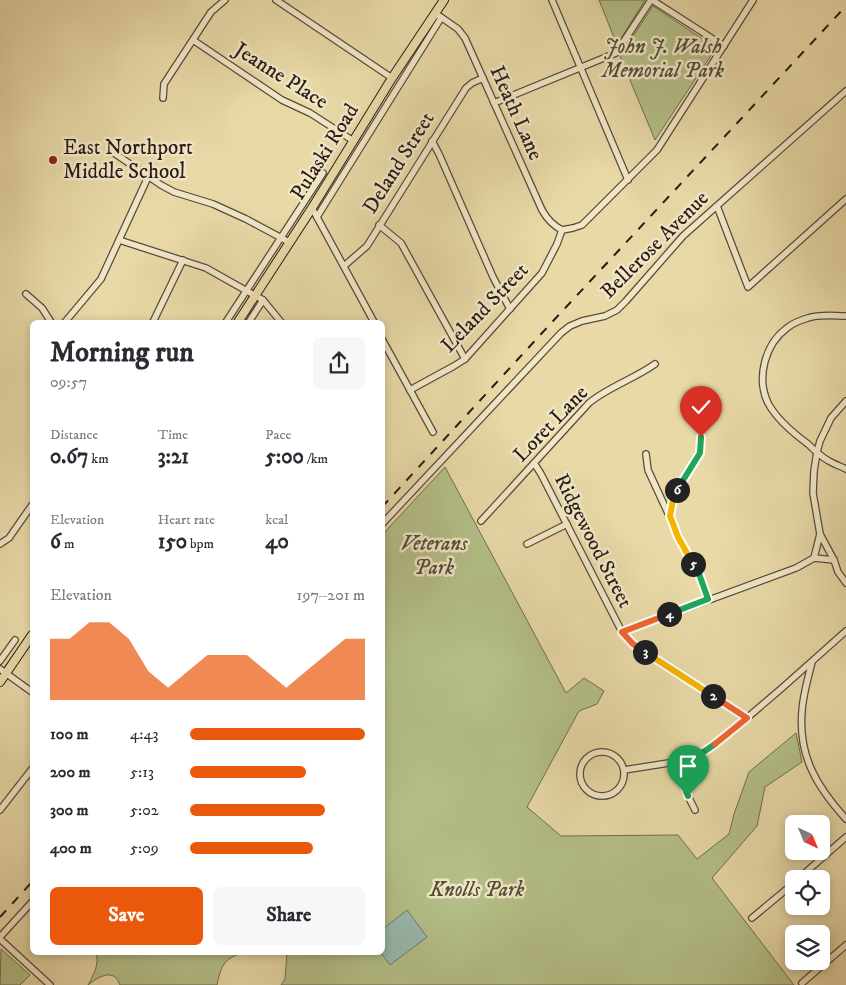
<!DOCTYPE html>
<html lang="en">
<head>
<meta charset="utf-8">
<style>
  body { margin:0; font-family:"IM FELL DW Pica",serif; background:#f7f7f7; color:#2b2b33; height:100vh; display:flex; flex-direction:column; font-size:19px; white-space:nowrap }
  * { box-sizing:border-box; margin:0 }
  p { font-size:16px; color:#7c7c81 }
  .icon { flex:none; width:28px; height:28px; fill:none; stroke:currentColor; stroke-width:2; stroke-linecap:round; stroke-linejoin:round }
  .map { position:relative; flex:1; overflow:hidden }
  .sheet { position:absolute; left:30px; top:320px; width:355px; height:635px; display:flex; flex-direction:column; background:#fff; border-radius:8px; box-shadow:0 2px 8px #0003 }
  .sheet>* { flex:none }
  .needle { width:32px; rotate:136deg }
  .tools { position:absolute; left:785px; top:815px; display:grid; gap:10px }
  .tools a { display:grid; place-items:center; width:45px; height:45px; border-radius:8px; background:#fff; box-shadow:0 2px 8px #0003; font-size:25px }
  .pin { position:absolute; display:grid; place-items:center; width:42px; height:42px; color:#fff; margin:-51px -21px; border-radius:50% 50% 50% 0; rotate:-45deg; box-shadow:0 0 5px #0007 }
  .pin .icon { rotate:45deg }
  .km { position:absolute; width:25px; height:25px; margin:-12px; border-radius:50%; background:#222; color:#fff; font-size:14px; line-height:25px; text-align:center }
  .round { display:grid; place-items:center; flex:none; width:52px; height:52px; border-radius:8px; background:#f7f7f7 }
  .overview { display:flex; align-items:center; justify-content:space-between; height:85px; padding:0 20px }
  h1 { font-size:28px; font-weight:700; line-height:38px }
  .stats { display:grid; grid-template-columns:repeat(3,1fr); gap:8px; height:85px; padding:5px 20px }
  .stats div { display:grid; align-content:center }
  .stats b { font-size:21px; font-weight:700 }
  .stats small { font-size:14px; font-weight:400 }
  .stats p { font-size:14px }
  .chart { height:140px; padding:10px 20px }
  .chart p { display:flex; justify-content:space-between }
  .chart svg { width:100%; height:90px; margin-top:5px; fill:#ea580c; opacity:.7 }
  .action { display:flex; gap:10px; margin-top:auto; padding:10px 20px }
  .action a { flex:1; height:58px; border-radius:8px; background:#ea580c; color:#fff; font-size:20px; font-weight:700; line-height:58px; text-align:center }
  .action a+a { background:#f7f7f7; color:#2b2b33 }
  ul { padding:0 20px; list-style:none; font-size:16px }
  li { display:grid; grid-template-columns:80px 60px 1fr; align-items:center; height:38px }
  li i { height:12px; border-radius:6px; background:#ea580c }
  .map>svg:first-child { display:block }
  .green { fill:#b4bf88; stroke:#6e6e4e }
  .water { fill:#98b9af; stroke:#6b7a71 }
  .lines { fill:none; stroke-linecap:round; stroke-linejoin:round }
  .minor-casing { stroke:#574b3a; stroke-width:8 }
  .major-casing { stroke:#271c15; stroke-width:10 }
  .minor { stroke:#f0e6c6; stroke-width:5.5 }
  .major { stroke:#e8d9a7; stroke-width:8 }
  .rail { stroke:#271c15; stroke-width:2; stroke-dasharray:9 9; stroke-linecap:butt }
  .split-1-casing { stroke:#fff; stroke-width:10 }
  .split-2-casing { stroke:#fff; stroke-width:10 }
  .split-3-casing { stroke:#fff; stroke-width:10 }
  .split-4-casing { stroke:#fff; stroke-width:10 }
  .split-5-casing { stroke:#fff; stroke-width:10 }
  .split-6-casing { stroke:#fff; stroke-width:10 }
  .split-7-casing { stroke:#fff; stroke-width:10 }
  .split-1 { stroke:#22a559; stroke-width:6 }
  .split-2 { stroke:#f0652b; stroke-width:6 }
  .split-3 { stroke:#f5b400; stroke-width:6 }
  .split-4 { stroke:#f0652b; stroke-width:6 }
  .split-5 { stroke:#22a559; stroke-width:6 }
  .split-6 { stroke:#f5b400; stroke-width:6 }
  .split-7 { stroke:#22a559; stroke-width:6 }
  .poi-dot { fill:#8f2418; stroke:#f0e6c6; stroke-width:2 }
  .labels { text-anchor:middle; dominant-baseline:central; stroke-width:5; stroke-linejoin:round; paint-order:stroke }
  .park-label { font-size:21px; font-style:italic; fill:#514d38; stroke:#f0e6c6 }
  .street-label { font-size:21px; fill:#271c15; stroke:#f0e6c6 }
  .poi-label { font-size:21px; fill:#271c15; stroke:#f0e6c6; text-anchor:start }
</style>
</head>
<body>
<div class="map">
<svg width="846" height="985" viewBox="0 0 846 985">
  <rect width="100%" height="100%" fill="#e8d9a7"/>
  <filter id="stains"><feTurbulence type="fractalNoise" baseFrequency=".004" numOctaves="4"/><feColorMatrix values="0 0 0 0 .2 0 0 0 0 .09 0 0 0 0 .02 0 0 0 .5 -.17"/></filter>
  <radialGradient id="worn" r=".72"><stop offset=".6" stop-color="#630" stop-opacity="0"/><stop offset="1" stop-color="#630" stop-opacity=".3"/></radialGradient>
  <!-- green -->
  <g class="green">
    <polygon points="599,0 645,0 617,45"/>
    <polygon points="653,6 716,48 655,140 620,56"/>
    <polygon points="445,467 566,693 584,678 604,691 597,704 579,711 527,807 561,836 678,835 697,859 729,834 734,814 749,772 796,733 802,762 765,787 757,826 712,878 794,985 281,985 285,979 287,953 382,952 383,534"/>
    <polygon points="1,949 30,975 20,985 0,985"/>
    <path d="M 96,953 L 242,953 C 223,959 221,967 217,985 L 120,985 C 114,967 98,977 88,985 C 93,976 100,963 96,953 Z"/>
  </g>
  <!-- water -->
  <polygon class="water" points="407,910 427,937 390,965 381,953 382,952 383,929"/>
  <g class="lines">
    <!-- minor casing -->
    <g class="minor-casing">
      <g id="minor">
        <polyline points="276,0 392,78"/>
        <polyline points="552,0 628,180"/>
        <polyline points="652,0 724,46"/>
        <path d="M 435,13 L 458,29 L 465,38 L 542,210 C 547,219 552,225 562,230"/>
        <polyline points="193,40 282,100 310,113 352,140"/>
        <polyline points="163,98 164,84 211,12 225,0"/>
        <polyline points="494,103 616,53 651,0"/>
        <polyline points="432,141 439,154 493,277 510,309"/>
        <polyline points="114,153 161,185 174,192 213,204 246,219 289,242"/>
        <polyline points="717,206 748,287 846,199"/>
        <polyline points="312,208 374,322"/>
        <polyline points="317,217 441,18"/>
        <polyline points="379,225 401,243 465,359"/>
        <polyline points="562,230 573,228 582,225 657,150 753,0"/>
        <polyline points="119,240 206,268 263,300 281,322"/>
        <polyline points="344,266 367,246 466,88 472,83 483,78"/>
        <polyline points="26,294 42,308 51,322"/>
        <path d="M 846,316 C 834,316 820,314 808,318 C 801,320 793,323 787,328 C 765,344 756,378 768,403 C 777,420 793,433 808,444 C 814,450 821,457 829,461 C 834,464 840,466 846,469"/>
        <polyline points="65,322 101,279 148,177"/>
        <polyline points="153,322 183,260"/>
        <polyline points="226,322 323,173"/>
        <polyline points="249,322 263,300"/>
        <polyline points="382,339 433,432"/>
        <polyline points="410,390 454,366 465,359 542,273 557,244 562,230"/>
        <polyline points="846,401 831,418 820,441 817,452 814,471 813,493 820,534 834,560 838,572 846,583"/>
        <polyline points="646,454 648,470 685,550 697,571 709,599"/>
        <polyline points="534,463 541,474 622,632 633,644 648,655 747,718"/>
        <polyline points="670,517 673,500 677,490 700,453 701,437"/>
        <path d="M 481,521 L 589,403 C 608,387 634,379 655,364"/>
        <polyline points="382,524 561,333 570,326 582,321 605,316 617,310 626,301 683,236 846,91"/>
        <polyline points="0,544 9,538 32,505"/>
        <polyline points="527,544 567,524"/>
        <polyline points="814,558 820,534"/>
        <polyline points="622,632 796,568 814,558 834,560"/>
        <polyline points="0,661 15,640"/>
        <path d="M 812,662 C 808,678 803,695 802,711 C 798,756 817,787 846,819"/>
        <polyline points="0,669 32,692"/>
        <circle cx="602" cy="774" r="22"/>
        <polyline points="675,762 688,796 695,810"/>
        <polyline points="624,770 675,762 705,751 734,729 782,688 846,631"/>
        <polyline points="0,810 32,769"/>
        <polyline points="798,879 846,837"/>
        <polyline points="752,918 794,883"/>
        <polyline points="0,937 32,902"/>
        <polyline points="0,939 50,985"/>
        <polyline points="802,983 846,945"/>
      </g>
    </g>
    <!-- major casing -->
    <g class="major-casing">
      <g id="major">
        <polyline points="238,322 312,208 392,78 444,0"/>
        <polyline points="0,682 32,635"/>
      </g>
    </g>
    <!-- minor -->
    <use href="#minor" class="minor"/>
    <!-- major -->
    <use href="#major" class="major"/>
    <!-- rail -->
    <g class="rail">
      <polyline points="382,507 554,320 846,6"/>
      <polyline points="0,917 32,882"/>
    </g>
  </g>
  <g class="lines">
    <!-- split-1 casing -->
    <g class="split-1-casing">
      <polyline id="split-1" points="688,796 675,762 705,751 715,744"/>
    </g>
    <!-- split-2 casing -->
    <g class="split-2-casing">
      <polyline id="split-2" points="713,696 747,718 715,744"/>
    </g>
    <!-- split-3 casing -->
    <g class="split-3-casing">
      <polyline id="split-3" points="645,652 713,696"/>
    </g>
    <!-- split-4 casing -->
    <g class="split-4-casing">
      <polyline id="split-4" points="645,652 633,644 622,632 669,614"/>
    </g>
    <!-- split-5 casing -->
    <g class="split-5-casing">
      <polyline id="split-5" points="669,614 708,599 698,571 693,564"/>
    </g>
    <!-- split-6 casing -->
    <g class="split-6-casing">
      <polyline id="split-6" points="677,490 673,500 670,516 678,537 693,564"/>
    </g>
    <!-- split-7 casing -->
    <g class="split-7-casing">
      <polyline id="split-7" points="677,490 700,453 701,437"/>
    </g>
    <!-- split-1 -->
    <use href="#split-1" class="split-1"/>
    <!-- split-2 -->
    <use href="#split-2" class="split-2"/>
    <!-- split-3 -->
    <use href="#split-3" class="split-3"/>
    <!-- split-4 -->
    <use href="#split-4" class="split-4"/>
    <!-- split-5 -->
    <use href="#split-5" class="split-5"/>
    <!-- split-6 -->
    <use href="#split-6" class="split-6"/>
    <!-- split-7 -->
    <use href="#split-7" class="split-7"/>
  </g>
  <!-- markers -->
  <circle class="poi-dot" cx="53" cy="160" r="5"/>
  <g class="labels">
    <!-- park labels -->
    <g class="park-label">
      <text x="663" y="47">John J. Walsh<tspan x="663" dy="24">Memorial Park</tspan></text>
      <text x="434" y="544">Veterans<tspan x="434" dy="24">Park</tspan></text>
      <text x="477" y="890">Knolls Park</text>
    </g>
    <!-- street labels -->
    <g class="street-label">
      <text transform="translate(281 76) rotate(32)">Jeanne Place</text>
      <text transform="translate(516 113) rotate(66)">Heath Lane</text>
      <text transform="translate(325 152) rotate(-58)">Pulaski Road</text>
      <text transform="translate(399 163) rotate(-58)">Deland Street</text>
      <text transform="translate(655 245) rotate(-45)">Bellerose Avenue</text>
      <text transform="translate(485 308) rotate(-46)">Leland Street</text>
      <text transform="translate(551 424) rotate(-46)">Loret Lane</text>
      <text transform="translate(593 541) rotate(63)">Ridgewood Street</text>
    </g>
    <!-- poi labels -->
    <g class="poi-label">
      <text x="63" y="148">East Northport<tspan x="63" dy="24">Middle School</tspan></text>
    </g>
  </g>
  <rect width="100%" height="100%" filter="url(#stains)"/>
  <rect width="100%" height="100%" fill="url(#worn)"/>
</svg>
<div class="tools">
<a><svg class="needle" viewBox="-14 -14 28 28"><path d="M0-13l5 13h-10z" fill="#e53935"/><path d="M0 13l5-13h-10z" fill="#7c7c81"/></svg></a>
<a><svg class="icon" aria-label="locate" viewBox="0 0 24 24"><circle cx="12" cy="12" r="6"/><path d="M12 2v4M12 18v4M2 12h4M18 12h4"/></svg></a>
<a><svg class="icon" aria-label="layers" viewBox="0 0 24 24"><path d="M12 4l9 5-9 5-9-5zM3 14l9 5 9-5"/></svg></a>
</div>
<div class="pin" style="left:688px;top:796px;background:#1e9e55"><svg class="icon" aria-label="arrive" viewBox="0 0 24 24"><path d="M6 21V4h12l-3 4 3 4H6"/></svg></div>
<div class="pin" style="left:701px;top:437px;background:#d93025"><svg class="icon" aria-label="check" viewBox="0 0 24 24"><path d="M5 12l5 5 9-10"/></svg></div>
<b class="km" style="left:713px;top:696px">2</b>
<b class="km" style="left:645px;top:652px">3</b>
<b class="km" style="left:669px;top:614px">4</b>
<b class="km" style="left:693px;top:564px">5</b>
<b class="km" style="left:677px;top:490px">6</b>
<section class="sheet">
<div class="overview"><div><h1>Morning run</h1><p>09:57</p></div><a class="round"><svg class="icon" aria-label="share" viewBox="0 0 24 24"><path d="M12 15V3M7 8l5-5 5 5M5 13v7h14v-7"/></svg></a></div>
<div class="stats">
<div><p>Distance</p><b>0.67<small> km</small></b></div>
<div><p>Time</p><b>3:21</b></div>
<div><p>Pace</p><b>5:00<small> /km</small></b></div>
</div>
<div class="stats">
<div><p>Elevation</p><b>6<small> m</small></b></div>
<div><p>Heart rate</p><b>150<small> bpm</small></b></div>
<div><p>kcal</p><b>40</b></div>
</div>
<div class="chart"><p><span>Elevation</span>197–201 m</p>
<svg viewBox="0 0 160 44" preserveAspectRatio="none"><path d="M0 44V14L10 14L20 6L30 6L40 14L50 30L60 38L70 30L80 22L90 22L100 22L110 30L120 38L130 30L140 22L150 14L160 14V44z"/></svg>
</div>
<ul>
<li><b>100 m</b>4:43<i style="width:100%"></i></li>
<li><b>200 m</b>5:13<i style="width:66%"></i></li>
<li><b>300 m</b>5:02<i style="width:77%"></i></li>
<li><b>400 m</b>5:09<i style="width:70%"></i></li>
</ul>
<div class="action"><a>Save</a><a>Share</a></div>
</section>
</div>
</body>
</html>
